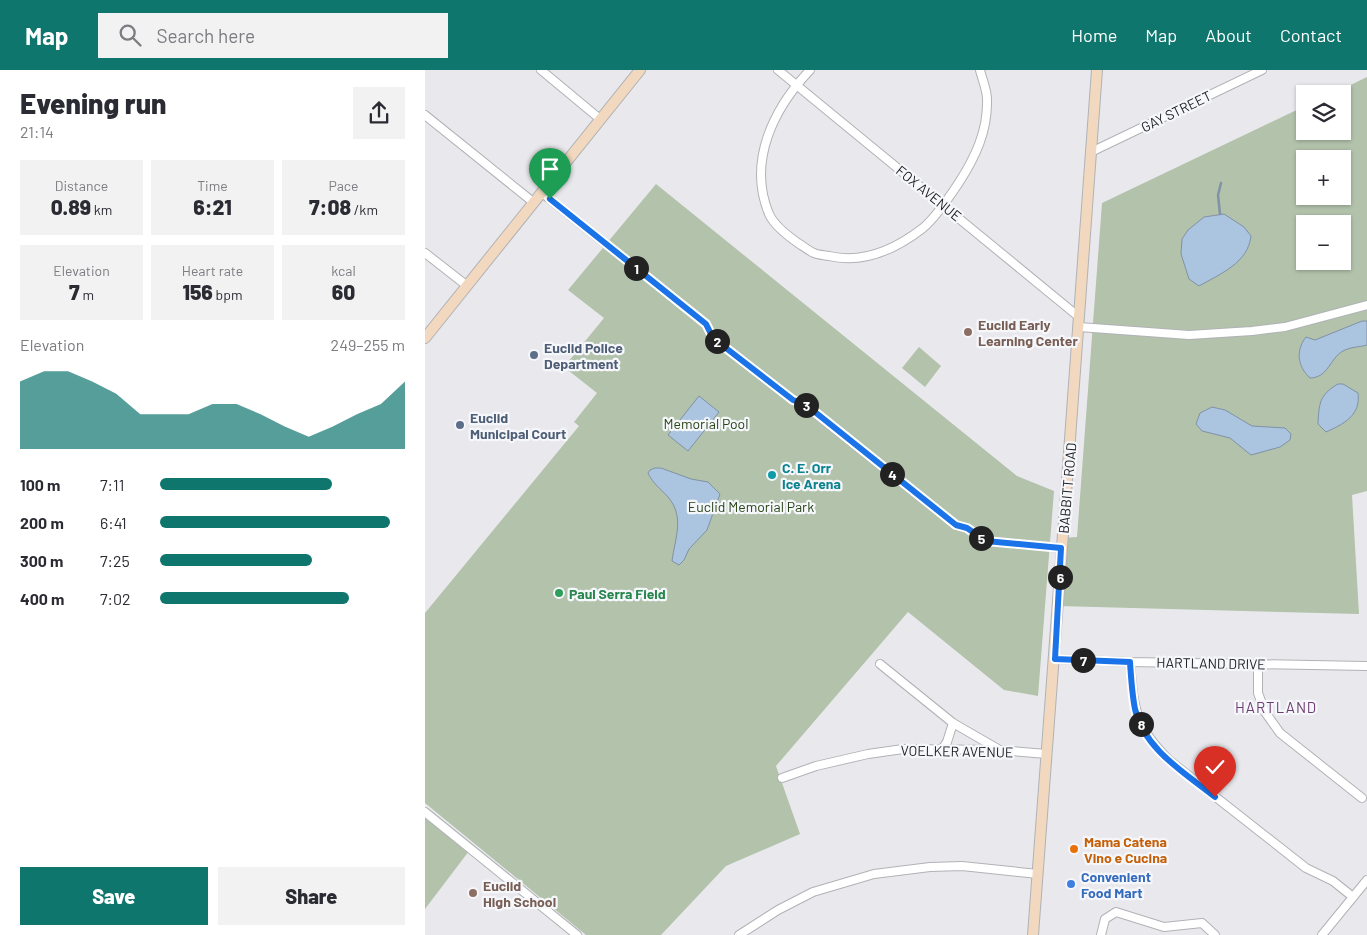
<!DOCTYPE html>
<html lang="en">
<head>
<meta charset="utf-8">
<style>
  body { margin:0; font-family:Barlow,sans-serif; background:#f2f2f3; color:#2b2b33; height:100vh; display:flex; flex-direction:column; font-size:19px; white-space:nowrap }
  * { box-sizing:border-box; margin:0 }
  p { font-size:16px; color:#7c7c81 }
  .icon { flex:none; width:28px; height:28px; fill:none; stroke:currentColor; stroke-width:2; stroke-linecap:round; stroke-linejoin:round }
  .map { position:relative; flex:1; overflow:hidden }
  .details { display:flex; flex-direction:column; background:#fff; width:425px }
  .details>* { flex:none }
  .controls { position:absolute; left:871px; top:15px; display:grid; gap:10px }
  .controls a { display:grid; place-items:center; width:55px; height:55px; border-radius:0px; background:#fff; box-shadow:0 1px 4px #0004; font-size:25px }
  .pin { position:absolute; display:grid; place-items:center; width:42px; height:42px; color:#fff; margin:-51px -21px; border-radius:50% 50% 50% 0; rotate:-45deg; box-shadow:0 0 5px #0007 }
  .pin .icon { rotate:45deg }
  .km { position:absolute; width:25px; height:25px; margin:-12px; border-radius:50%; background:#222; color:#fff; font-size:14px; line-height:25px; text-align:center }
  .round { display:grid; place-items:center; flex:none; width:52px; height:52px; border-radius:0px; background:#f2f2f3 }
  .head { display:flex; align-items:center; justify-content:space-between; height:85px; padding:0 20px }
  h1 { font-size:28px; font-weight:800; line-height:38px }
  .metrics { display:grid; grid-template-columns:repeat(3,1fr); gap:8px; height:85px; padding:5px 20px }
  .metrics div { display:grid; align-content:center; border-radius:0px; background:#f2f2f3; text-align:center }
  .metrics b { font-size:21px; font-weight:800 }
  .metrics small { font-size:14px; font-weight:400 }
  .metrics p { font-size:14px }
  .chart { height:140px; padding:10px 20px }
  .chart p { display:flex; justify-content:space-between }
  .chart svg { width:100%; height:90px; margin-top:5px; fill:#0f766e; opacity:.7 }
  .primary-button { display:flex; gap:10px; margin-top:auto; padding:10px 20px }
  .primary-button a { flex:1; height:58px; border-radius:0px; background:#0f766e; color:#fff; font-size:20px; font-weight:800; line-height:58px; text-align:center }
  .primary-button a+a { background:#f2f2f3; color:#2b2b33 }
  ul { padding:0 20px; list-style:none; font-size:16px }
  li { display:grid; grid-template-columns:80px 60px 1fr; align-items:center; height:38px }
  li i { height:12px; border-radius:6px; background:#0f766e }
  header { display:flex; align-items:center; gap:30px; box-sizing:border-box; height:70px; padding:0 25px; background:#0f766e; color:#fff }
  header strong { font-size:24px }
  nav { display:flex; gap:28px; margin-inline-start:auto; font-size:18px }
  .search { width:350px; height:45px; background:#f2f2f3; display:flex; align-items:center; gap:12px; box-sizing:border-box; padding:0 18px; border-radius:0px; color:#7c7c81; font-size:19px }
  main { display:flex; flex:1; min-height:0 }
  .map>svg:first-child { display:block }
  .green { fill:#b2c2ab; fill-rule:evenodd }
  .water { fill:#abc4e0; stroke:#8092a6 }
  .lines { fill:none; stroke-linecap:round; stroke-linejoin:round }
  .stream { stroke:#8092a6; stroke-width:2.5 }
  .street-casing { stroke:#b1b2b6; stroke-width:10 }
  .secondary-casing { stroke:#b1b2b6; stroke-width:12 }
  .street { stroke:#fff; stroke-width:8 }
  .secondary { stroke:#f1d8bf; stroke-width:10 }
  .route-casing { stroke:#fff; stroke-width:10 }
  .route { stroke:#1a73e8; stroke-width:6 }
  .education-dot { fill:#8d6e63; stroke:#f6f7fb; stroke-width:2 }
  .service-dot { fill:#5c6f8a; stroke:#f6f7fb; stroke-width:2 }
  .culture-dot { fill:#0f9aa8; stroke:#f6f7fb; stroke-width:2 }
  .leisure-dot { fill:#2e9e5b; stroke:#f6f7fb; stroke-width:2 }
  .food-dot { fill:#e8710a; stroke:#f6f7fb; stroke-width:2 }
  .shop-dot { fill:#3f7fe0; stroke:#f6f7fb; stroke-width:2 }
  .labels { text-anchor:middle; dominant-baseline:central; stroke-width:4.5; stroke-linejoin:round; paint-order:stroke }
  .street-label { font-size:14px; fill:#1c1c1d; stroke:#f6f7fb }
  .education-label { font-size:14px; font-weight:bold; fill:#785e54; stroke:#f6f7fb; text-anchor:start }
  .service-label { font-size:14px; font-weight:bold; fill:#4e5e75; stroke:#f6f7fb; text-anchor:start }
  .park-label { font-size:14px; fill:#274417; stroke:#f6f7fb }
  .culture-label { font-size:14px; font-weight:bold; fill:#0d838f; stroke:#f6f7fb; text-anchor:start }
  .leisure-label { font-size:14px; font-weight:bold; fill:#27864d; stroke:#f6f7fb; text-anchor:start }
  .food-label { font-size:14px; font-weight:bold; fill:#c56008; stroke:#f6f7fb; text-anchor:start }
  .shop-label { font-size:14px; font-weight:bold; fill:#366cbe; stroke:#f6f7fb; text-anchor:start }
  .neighbourhood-label { font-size:15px; letter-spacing:1px; fill:#6e3e71; stroke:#f6f7fb }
</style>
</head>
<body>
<header>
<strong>Map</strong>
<div class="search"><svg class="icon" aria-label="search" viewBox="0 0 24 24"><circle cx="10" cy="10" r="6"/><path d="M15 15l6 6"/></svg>Search here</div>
<nav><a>Home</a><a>Map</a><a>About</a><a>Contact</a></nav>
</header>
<main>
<section class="details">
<div class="head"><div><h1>Evening run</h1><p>21:14</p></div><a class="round"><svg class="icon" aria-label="share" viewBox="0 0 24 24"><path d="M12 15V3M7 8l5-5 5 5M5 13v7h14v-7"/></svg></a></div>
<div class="metrics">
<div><p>Distance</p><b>0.89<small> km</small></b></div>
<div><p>Time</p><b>6:21</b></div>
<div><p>Pace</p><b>7:08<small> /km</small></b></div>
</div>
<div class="metrics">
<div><p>Elevation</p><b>7<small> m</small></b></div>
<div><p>Heart rate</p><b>156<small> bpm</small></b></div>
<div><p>kcal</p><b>60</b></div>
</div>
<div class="chart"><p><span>Elevation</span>249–255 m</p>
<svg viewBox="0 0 160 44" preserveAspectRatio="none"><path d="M0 44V11L10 6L20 6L30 11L40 17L50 27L60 27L70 27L80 22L90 22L100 27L110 33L120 38L130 33L140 27L150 22L160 11V44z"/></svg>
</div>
<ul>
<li><b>100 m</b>7:11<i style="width:70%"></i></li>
<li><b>200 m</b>6:41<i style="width:94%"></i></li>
<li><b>300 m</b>7:25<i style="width:62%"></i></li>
<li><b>400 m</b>7:02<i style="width:77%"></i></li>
</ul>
<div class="primary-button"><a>Save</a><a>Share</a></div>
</section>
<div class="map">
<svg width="942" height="865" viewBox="0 0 942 865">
  <rect width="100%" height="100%" fill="#e9e9ed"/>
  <!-- green -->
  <g class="green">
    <path d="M 942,7 L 942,421 L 927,425 L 934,544 L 633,536 L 637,468 L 652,467 L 677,133 L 880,36 L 880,61 L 918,61 L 918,24 L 907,24 ZM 880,89 L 918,89 L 918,126 L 880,126 ZM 880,154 L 918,154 L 918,191 L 880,191 Z"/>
    <polygon points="231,114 592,406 629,421 613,626 579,620 483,542 351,696 375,764 301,796 236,865 161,865 0,733 0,543 154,356 149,352 172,323 139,297 179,248 143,220"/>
    <polygon points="494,277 516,296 500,317 477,298"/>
    <polygon points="0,744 44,781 0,839"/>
  </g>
  <!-- water -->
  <g class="water">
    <path d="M 799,144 L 819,157 L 826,166 C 823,193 795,204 774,216 L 764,209 L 756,184 L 757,169 L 763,160 L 779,147 Z"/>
    <path d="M 937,251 L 942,251 L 942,275 C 935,277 925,277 918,281 C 905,288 903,308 885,308 C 873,297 870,281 881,267 L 890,270 L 895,268 Z"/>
    <path d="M 913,314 L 918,314 L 933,323 C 936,345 919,354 901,362 L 893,354 C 894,334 894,325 913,314 Z"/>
    <polygon points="274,326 294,342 263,381 243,365"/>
    <polygon points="787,337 800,340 827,356 860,358 866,364 865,370 855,377 826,385 805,368 777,361 771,354 775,343"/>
    <path d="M 230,398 L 236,398 L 266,409 L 283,412 L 295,424 L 282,460 L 264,479 L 259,490 L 254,495 L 247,491 C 250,468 260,447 243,427 C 236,419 228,414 223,403 L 225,400 Z"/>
  </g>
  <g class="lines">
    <!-- stream -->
    <polyline class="stream" points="795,144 793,125 796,113"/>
    <!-- street casing -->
    <g class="street-casing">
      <g id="street">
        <polyline points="116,0 175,49"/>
        <polyline points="353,0 654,247"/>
        <path d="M 385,0 C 349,38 322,91 344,144 C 349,155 363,166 373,173 C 378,176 384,181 389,183 C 393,185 399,185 404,186 C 438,194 471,179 498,158 C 509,149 525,126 533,114 C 550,88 563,61 562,29 C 562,20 557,9 555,0"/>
        <polyline points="0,45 108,132"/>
        <polyline points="666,82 837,0"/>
        <polyline points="116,122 281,254 288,268 368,330 380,335 531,455 542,458 561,471 636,478"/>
        <polyline points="0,183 41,215"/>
        <polyline points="654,257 764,265 827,261 860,257 942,235"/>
        <polyline points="630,589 705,592 942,596"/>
        <path d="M 705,592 C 709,640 710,657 745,691 L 881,798 L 908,811 L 928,827"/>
        <polyline points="455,594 528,653 573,679"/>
        <polyline points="833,594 833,623 840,642 855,663 937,728"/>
        <polyline points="517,679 522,672 528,653"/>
        <polyline points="357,708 391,696 443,684 478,679 574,680 622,684"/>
        <polyline points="0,742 152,865"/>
        <polyline points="314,865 353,840 388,822 449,804 505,797 537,796 613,804"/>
        <polyline points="676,865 680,849 691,842 739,857 777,853 790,865"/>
        <polyline points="897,865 942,810"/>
      </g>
    </g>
    <!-- secondary casing -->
    <g class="secondary-casing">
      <g id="secondary">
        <polyline points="0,268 215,0"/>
        <path d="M 608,865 C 629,577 652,288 672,0"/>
      </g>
    </g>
    <!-- street -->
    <use href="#street" class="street"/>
    <!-- secondary -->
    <use href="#secondary" class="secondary"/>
  </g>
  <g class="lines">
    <!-- route casing -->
    <g class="route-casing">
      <path id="route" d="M 125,129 L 281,254 L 288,268 L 368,330 L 380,334 L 531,455 L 542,458 L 561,471 L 636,478 L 630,589 L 705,592 C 706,608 707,624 710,639 C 719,679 760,703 790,727"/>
    </g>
    <!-- route -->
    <use href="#route" class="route"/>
  </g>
  <!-- markers -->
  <g class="education-dot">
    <circle cx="543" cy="262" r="5"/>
    <circle cx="48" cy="823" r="5"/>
  </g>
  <g class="service-dot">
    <circle cx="109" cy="285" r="5"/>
    <circle cx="35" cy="355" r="5"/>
  </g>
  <circle class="culture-dot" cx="347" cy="405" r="5"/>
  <circle class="leisure-dot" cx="134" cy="523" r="5"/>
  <circle class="food-dot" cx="649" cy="779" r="5"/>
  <circle class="shop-dot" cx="646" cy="814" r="5"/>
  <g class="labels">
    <!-- street labels -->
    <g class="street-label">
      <text transform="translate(751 41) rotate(-26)">GAY STREET</text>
      <text transform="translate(504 123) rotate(39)">FOX AVENUE</text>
      <text transform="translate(642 418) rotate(-85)">BABBITT ROAD</text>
      <text transform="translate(786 593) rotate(1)">HARTLAND DRIVE</text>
      <text transform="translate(532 681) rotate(1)">VOELKER AVENUE</text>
    </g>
    <!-- education labels -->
    <g class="education-label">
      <text x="553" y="254">Euclid Early<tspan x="553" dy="16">Learning Center</tspan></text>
      <text x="58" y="815">Euclid<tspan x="58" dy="16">High School</tspan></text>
    </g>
    <!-- service labels -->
    <g class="service-label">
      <text x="119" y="277">Euclid Police<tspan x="119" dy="16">Department</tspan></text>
      <text x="45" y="347">Euclid<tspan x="45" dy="16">Municipal Court</tspan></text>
    </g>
    <!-- park labels -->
    <g class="park-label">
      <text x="281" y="353">Memorial Pool</text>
      <text x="326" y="436">Euclid Memorial Park</text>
    </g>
    <!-- culture labels -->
    <g class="culture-label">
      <text x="357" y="397">C. E. Orr<tspan x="357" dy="16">Ice Arena</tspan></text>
    </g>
    <!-- leisure labels -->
    <g class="leisure-label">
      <text x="144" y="523">Paul Serra Field</text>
    </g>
    <!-- food labels -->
    <g class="food-label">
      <text x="659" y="771">Mama Catena<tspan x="659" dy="16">Vino e Cucina</tspan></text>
    </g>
    <!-- shop labels -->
    <g class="shop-label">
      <text x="656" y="806">Convenient<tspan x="656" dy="16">Food Mart</tspan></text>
    </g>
    <!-- neighbourhood labels -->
    <g class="neighbourhood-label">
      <text x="851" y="637">HARTLAND</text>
    </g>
  </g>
</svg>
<div class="controls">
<a><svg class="icon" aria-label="layers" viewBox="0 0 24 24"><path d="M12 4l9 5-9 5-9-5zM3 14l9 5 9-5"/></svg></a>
<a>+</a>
<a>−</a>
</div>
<div class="pin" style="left:125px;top:129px;background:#1e9e55"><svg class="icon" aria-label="arrive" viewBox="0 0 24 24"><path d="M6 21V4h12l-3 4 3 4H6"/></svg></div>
<div class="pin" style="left:790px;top:727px;background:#d93025"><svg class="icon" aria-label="check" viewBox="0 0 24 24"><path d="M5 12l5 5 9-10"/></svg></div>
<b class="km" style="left:211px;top:198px">1</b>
<b class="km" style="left:292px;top:271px">2</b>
<b class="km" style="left:381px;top:335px">3</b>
<b class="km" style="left:467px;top:404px">4</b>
<b class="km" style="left:556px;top:468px">5</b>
<b class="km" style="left:635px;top:507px">6</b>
<b class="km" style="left:658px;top:590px">7</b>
<b class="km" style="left:716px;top:654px">8</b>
</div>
</main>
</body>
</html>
